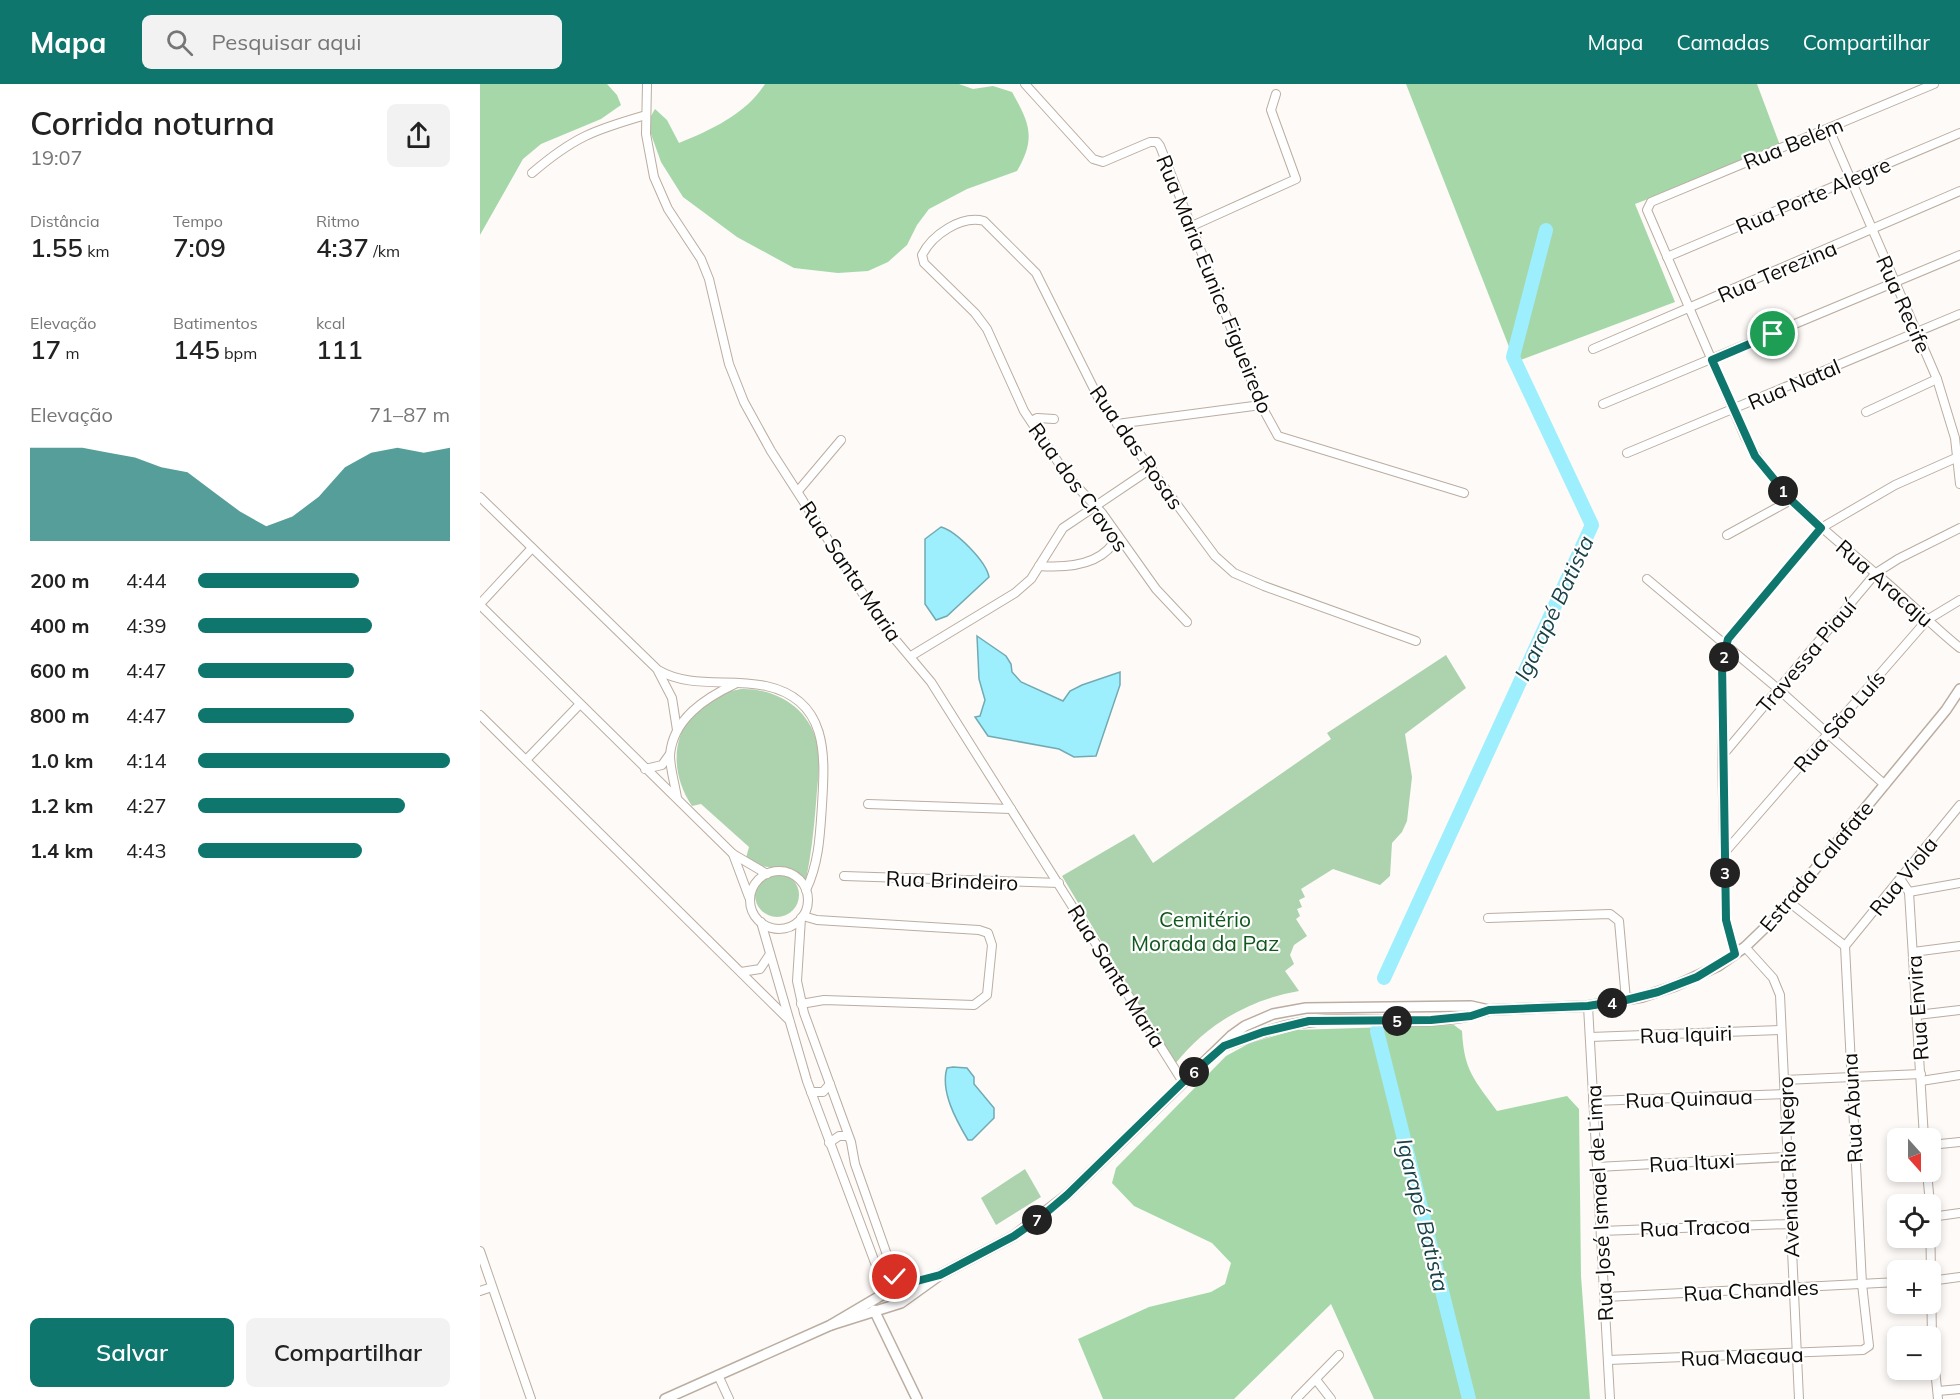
<!DOCTYPE html>
<html lang="pt">
<head>
<meta charset="utf-8">
<style>
  body { margin:0; font-family:Mulish,sans-serif; background:#f2f2f2; color:#222; height:100vh; display:flex; flex-direction:column; font-size:22px; white-space:nowrap }
  * { box-sizing:border-box; margin:0 }
  p { font-size:20px; color:#767676 }
  .icon { flex:none; width:33px; height:33px; fill:none; stroke:currentColor; stroke-width:2; stroke-linecap:round; stroke-linejoin:round }
  .map { position:relative; flex:1; overflow:hidden }
  .details { display:flex; flex-direction:column; background:#fff; width:480px }
  .details>* { flex:none }
  .needle { width:39px; rotate:159deg }
  .tools { position:absolute; left:1407px; top:1044px; display:grid; gap:12px }
  .tools a { display:grid; place-items:center; width:54px; height:54px; border-radius:9px; background:#fff; box-shadow:0 3px 9px #0003; font-size:30px }
  .pin { position:absolute; display:grid; place-items:center; width:51px; height:51px; color:#fff; margin:-26px; border:3px solid #fff; border-radius:50%; box-shadow:0 2px 6px #0007 }
  .km { position:absolute; width:30px; height:30px; margin:-15px; border-radius:50%; background:#222; color:#fff; font-size:16px; line-height:30px; text-align:center }
  .round { display:grid; place-items:center; flex:none; width:63px; height:63px; border-radius:9px; background:#f2f2f2 }
  .headline { display:flex; align-items:center; justify-content:space-between; height:102px; padding:0 30px }
  h1 { font-size:33px; font-weight:600; line-height:45px }
  .stats { display:grid; grid-template-columns:repeat(3,1fr); gap:9px; height:102px; padding:6px 30px }
  .stats div { display:grid; align-content:center }
  .stats b { font-size:26px; font-weight:600 }
  .stats small { font-size:16px; font-weight:400 }
  .stats p { font-size:16px }
  .chart { height:168px; padding:12px 30px }
  .chart p { display:flex; justify-content:space-between }
  .chart svg { width:100%; height:108px; margin-top:6px; fill:#0f766e; opacity:.7 }
  .primary-button { display:flex; gap:12px; margin-top:auto; padding:12px 30px }
  .primary-button a { flex:1; height:69px; border-radius:9px; background:#0f766e; color:#fff; font-size:24px; font-weight:600; line-height:69px; text-align:center }
  .primary-button a+a { background:#f2f2f2; color:#222 }
  ul { padding:0 30px; list-style:none; font-size:20px }
  li { display:grid; grid-template-columns:96px 72px 1fr; align-items:center; height:45px }
  li i { height:15px; border-radius:8px; background:#0f766e }
  header { display:flex; align-items:center; gap:36px; box-sizing:border-box; height:84px; padding:0 30px; background:#0f766e; color:#fff }
  header strong { font-size:28px }
  nav { display:flex; gap:33px; margin-inline-start:auto; font-size:21px }
  .search { width:420px; height:54px; background:#f2f2f2; display:flex; align-items:center; gap:15px; box-sizing:border-box; padding:0 21px; border-radius:9px; color:#767676; font-size:22px }
  main { display:flex; flex:1; min-height:0 }
  .map>svg:first-child { display:block }
  .green { fill:#acd3ad }
  .forest { fill:#a6d7a9 }
  .water { fill:#9deffd; stroke:#72aab3; stroke-width:1.5 }
  .lines { fill:none; stroke-linecap:round; stroke-linejoin:round }
  .river { stroke:#9deffd; stroke-width:14 }
  .minor-casing { stroke:#bbada0; stroke-width:10 }
  .tertiary-casing { stroke:#bbada0; stroke-width:12 }
  .minor { stroke:#fff; stroke-width:8 }
  .tertiary { stroke:#fff; stroke-width:9 }
  .route-casing { stroke:#fff; stroke-width:12 }
  .route { stroke:#0f766e; stroke-width:8 }
  .labels { text-anchor:middle; dominant-baseline:central; stroke-width:4.5; stroke-linejoin:round; paint-order:stroke }
  .street-label { font-size:21px; fill:#0f0a06; stroke:#fff }
  .park-label { font-size:21px; fill:#10571e; stroke:#fff }
  .water-label { font-size:22px; font-style:italic; fill:#1a4147; stroke:#fff }
</style>
</head>
<body>
<header>
<strong>Mapa</strong>
<div class="search"><svg class="icon" aria-label="search" viewBox="0 0 24 24"><circle cx="10" cy="10" r="6"/><path d="M15 15l6 6"/></svg>Pesquisar aqui</div>
<nav><a>Mapa</a><a>Camadas</a><a>Compartilhar</a></nav>
</header>
<main>
<section class="details">
<div class="headline"><div><h1>Corrida noturna</h1><p>19:07</p></div><a class="round"><svg class="icon" aria-label="share" viewBox="0 0 24 24"><path d="M12 15V3M7 8l5-5 5 5M5 13v7h14v-7"/></svg></a></div>
<div class="stats">
<div><p>Distância</p><b>1.55<small> km</small></b></div>
<div><p>Tempo</p><b>7:09</b></div>
<div><p>Ritmo</p><b>4:37<small> /km</small></b></div>
</div>
<div class="stats">
<div><p>Elevação</p><b>17<small> m</small></b></div>
<div><p>Batimentos</p><b>145<small> bpm</small></b></div>
<div><p>kcal</p><b>111</b></div>
</div>
<div class="chart"><p><span>Elevação</span>71–87 m</p>
<svg viewBox="0 0 160 44" preserveAspectRatio="none"><path d="M0 44V6L10 6L20 6L30 8L40 10L50 14L60 16L70 24L80 32L90 38L100 34L110 26L120 14L130 8L140 6L150 8L160 6V44z"/></svg>
</div>
<ul>
<li><b>200 m</b>4:44<i style="width:64%"></i></li>
<li><b>400 m</b>4:39<i style="width:69%"></i></li>
<li><b>600 m</b>4:47<i style="width:62%"></i></li>
<li><b>800 m</b>4:47<i style="width:62%"></i></li>
<li><b>1.0 km</b>4:14<i style="width:100%"></i></li>
<li><b>1.2 km</b>4:27<i style="width:82%"></i></li>
<li><b>1.4 km</b>4:43<i style="width:65%"></i></li>
</ul>
<div class="primary-button"><a>Salvar</a><a>Compartilhar</a></div>
</section>
<div class="map">
<svg width="1480" height="1315" viewBox="0 0 1480 1315">
  <rect width="100%" height="100%" fill="#fdfaf7"/>
  <!-- green -->
  <g class="green">
    <path d="M 966,571 L 986,604 L 925,650 L 932,693 L 927,737 L 922,748 L 912,759 L 910,792 L 900,801 L 853,785 L 821,805 L 825,813 L 819,816 L 822,823 L 817,825 L 820,832 L 816,835 L 827,852 L 814,861 L 810,871 L 814,880 L 805,887 L 819,907 C 768,916 727,940 695,980 L 582,792 L 654,750 L 673,779 L 851,655 L 847,649 Z"/>
    <path d="M 261,605 C 298,604 332,626 338,664 C 341,681 337,701 336,719 C 334,745 331,771 326,796 L 311,786 L 280,782 L 266,774 L 269,763 L 221,720 L 212,722 C 179,673 201,614 261,605 Z"/>
    <circle cx="297" cy="811" r="22"/>
    <polygon points="545,1085 561,1113 516,1141 501,1114"/>
  </g>
  <!-- forest -->
  <g class="forest">
    <polygon points="0,0 127,0 137,11 141,21 121,35 61,60 43,75 0,151"/>
    <path d="M 285,0 L 479,0 L 493,5 L 513,2 L 532,8 C 550,40 556,54 537,87 L 487,105 L 449,125 L 437,141 L 427,161 L 408,178 L 388,187 L 358,189 L 314,184 L 257,153 L 203,113 L 181,78 L 167,39 L 175,25 L 187,36 L 199,59 C 231,46 266,30 285,0 Z"/>
    <polygon points="926,0 1277,0 1301,64 1155,120 1195,218 1035,278"/>
    <path d="M 974,941 L 982,947 C 984,987 994,995 1017,1027 L 1087,1012 L 1099,1025 L 1101,1192 L 1110,1315 L 894,1315 L 851,1220 L 754,1315 L 623,1315 L 598,1255 L 669,1223 L 731,1208 L 745,1200 L 751,1179 L 732,1159 L 654,1122 L 632,1099 L 636,1084 L 746,972 L 770,959 L 815,946 Z"/>
  </g>
  <!-- water -->
  <g class="water">
    <path d="M 461,443 C 476,447 506,477 509,493 L 467,532 L 456,536 L 445,520 L 445,455 Z"/>
    <polygon points="497,552 526,572 531,580 532,588 541,598 583,617 590,607 602,601 640,588 640,601 616,672 594,673 579,665 508,652 495,633 500,632 505,616 499,595"/>
    <path d="M 473,983 L 487,984 L 494,993 L 494,1000 L 514,1024 L 514,1034 L 492,1056 L 488,1056 C 476,1036 460,1007 467,984 Z"/>
  </g>
  <g class="lines">
    <!-- river -->
    <g class="river">
      <polyline points="904,894 1112,441 1033,273 1066,146"/>
      <polyline points="897,947 989,1315"/>
    </g>
    <!-- minor casing -->
    <g class="minor-casing">
      <g id="minor">
        <polyline points="167,0 166,50 174,93 188,125 221,175 229,195 249,280 264,318 291,367 403,541 451,598 703,998"/>
        <polyline points="545,0 613,75 623,78 670,58 677,58 680,62 781,321 798,352 984,409"/>
        <path d="M 1454,0 L 1171,118 L 1167,126 L 1265,353 C 1296,410 1346,447 1394,488 C 1424,512 1450,540 1480,564"/>
        <polyline points="1349,45 1457,295 1475,354 1480,400"/>
        <path d="M 52,89 C 94,53 114,46 166,31"/>
        <polyline points="712,142 816,95 791,26 796,10"/>
        <polyline points="1187,173 1480,49"/>
        <polyline points="1113,265 1480,107"/>
        <polyline points="1123,320 1480,171"/>
        <polyline points="1386,328 1457,295"/>
        <polyline points="551,337 557,334 574,335"/>
        <polyline points="637,340 781,321"/>
        <polyline points="1147,369 1480,230"/>
        <polyline points="318,407 361,356"/>
        <path d="M 0,413 L 178,586 C 210,605 251,594 286,602 C 349,616 345,672 342,721 C 340,751 339,779 326,806"/>
        <polyline points="1247,451 1311,416"/>
        <path d="M 559,482 C 587,484 623,482 637,453"/>
        <polyline points="1167,495 1297,604 1405,701"/>
        <polyline points="0,520 52,464"/>
        <polyline points="0,521 253,770 287,790"/>
        <path d="M 707,538 L 676,505 L 622,429 L 588,393 L 544,327 L 507,245 L 495,229 L 444,179 L 442,171 C 452,151 481,131 504,137 L 556,189 L 619,315 L 735,472 L 754,489 L 784,502 L 936,557"/>
        <polyline points="431,572 535,509 551,495 583,444 672,384"/>
        <polyline points="178,587 192,614 197,646"/>
        <polyline points="0,631 309,936"/>
        <polyline points="1242,672 1396,489 1418,475 1480,444"/>
        <polyline points="46,676 100,620"/>
        <polyline points="165,685 182,681 190,670"/>
        <path d="M 197,714 C 195,700 190,685 190,671 C 193,635 225,614 255,600"/>
        <polyline points="388,720 531,725"/>
        <polyline points="1245,768 1447,536 1480,516"/>
        <polyline points="253,770 269,813"/>
        <circle cx="299" cy="816" r="29"/>
        <polyline points="364,792 579,799"/>
        <polyline points="1421,796 1429,808 1444,1054"/>
        <polyline points="1429,808 1480,799"/>
        <polyline points="321,834 317,897 324,929 371,1058 375,1080 418,1202"/>
        <polyline points="1008,834 1130,830 1139,837 1146,916"/>
        <polyline points="281,838 327,997 406,1208"/>
        <polyline points="1365,862 1480,721"/>
        <polyline points="1265,863 1293,894 1300,911 1319,1315"/>
        <polyline points="1433,868 1480,862"/>
        <polyline points="1255,870 1246,836 1242,673 1242,578 1248,556 1341,444 1415,401 1478,373"/>
        <polyline points="261,888 280,885 290,870"/>
        <polyline points="321,920 344,916 494,921 507,911 512,861 508,849 499,846 337,836 323,832"/>
        <polyline points="1108,922 1130,1315"/>
        <polyline points="1437,931 1480,926"/>
        <polyline points="1110,953 1301,946"/>
        <polyline points="1304,996 1441,990"/>
        <polyline points="1441,997 1480,991"/>
        <polyline points="331,1008 343,1008 350,1000"/>
        <polyline points="1113,1017 1305,1010"/>
        <polyline points="349,1059 359,1052 368,1052"/>
        <polyline points="1450,1061 1480,1058"/>
        <polyline points="1117,1083 1307,1073"/>
        <polyline points="1447,1088 1450,1120"/>
        <polyline points="1450,1126 1452,1255 1458,1315"/>
        <polyline points="1451,1133 1480,1129"/>
        <polyline points="1121,1147 1309,1140"/>
        <polyline points="0,1167 51,1315"/>
        <polyline points="1450,1197 1480,1193"/>
        <polyline points="0,1207 12,1203"/>
        <polyline points="1125,1213 1418,1198"/>
        <polyline points="1128,1276 1383,1266 1389,1262 1382,1200 1365,862 1309,818"/>
        <polyline points="238,1291 249,1315"/>
        <polyline points="837,1297 851,1315"/>
        <polyline points="1458,1307 1480,1305"/>
        <polyline points="816,1315 859,1271"/>
      </g>
    </g>
    <!-- tertiary casing -->
    <g class="tertiary-casing">
      <g id="tertiary">
        <path d="M 744,962 C 772,953 799,941 828,938 C 888,930 951,947 1009,926"/>
        <polyline points="394,1226 437,1315"/>
        <polyline points="351,1241 421,1219 460,1191 534,1152 587,1111 751,952 765,942 793,930 826,924 991,922 1009,926 1108,922 1162,913 1195,902 1238,882 1265,863 1294,835 1466,626 1480,605"/>
        <polyline points="185,1315 351,1241 412,1205 458,1192"/>
      </g>
    </g>
    <!-- minor -->
    <use href="#minor" class="minor"/>
    <!-- tertiary -->
    <use href="#tertiary" class="tertiary"/>
  </g>
  <g class="lines">
    <!-- route casing -->
    <g class="route-casing">
      <polyline id="route" points="415,1193 418,1202 460,1191 534,1152 561,1133 587,1111 703,998 744,962 783,948 829,937 951,936 991,932 1009,926 1108,922 1146,916 1178,908 1217,893 1255,870 1246,836 1242,578 1248,555 1341,444 1311,416 1275,372 1232,276 1293,250"/>
    </g>
    <!-- route -->
    <use href="#route" class="route"/>
  </g>
  <g class="labels">
    <!-- street labels -->
    <g class="street-label">
      <text transform="translate(1313 59) rotate(-22)">Rua Belém</text>
      <text transform="translate(1333 111) rotate(-23)">Rua Porte Alegre</text>
      <text transform="translate(1297 187) rotate(-23)">Rua Terezina</text>
      <text transform="translate(735 200) rotate(68)">Rua Maria Eunice Figueiredo</text>
      <text transform="translate(1424 220) rotate(66)">Rua Recife</text>
      <text transform="translate(1314 300) rotate(-23)">Rua Natal</text>
      <text transform="translate(657 363) rotate(55)">Rua das Rosas</text>
      <text transform="translate(599 403) rotate(54)">Rua dos Cravos</text>
      <text transform="translate(371 487) rotate(56)">Rua Santa Maria</text>
      <text transform="translate(1405 499) rotate(41)">Rua Aracaju</text>
      <text transform="translate(1326 572) rotate(-50)">Travessa Piauí</text>
      <text transform="translate(1359 637) rotate(-49)">Rua São Luís</text>
      <text transform="translate(1336 782) rotate(-50)">Estrada Calafate</text>
      <text transform="translate(1423 792) rotate(-51)">Rua Viola</text>
      <text transform="translate(472 796) rotate(2)">Rua Brindeiro</text>
      <text transform="translate(637 892) rotate(58)">Rua Santa Maria</text>
      <text transform="translate(1437 924) rotate(-94)">Rua Envira</text>
      <text transform="translate(1206 950) rotate(-2)">Rua Iquiri</text>
      <text transform="translate(1209 1014) rotate(-2)">Rua Quinaua</text>
      <text transform="translate(1372 1024) rotate(-93)">Rua Abuna</text>
      <text transform="translate(1212 1078) rotate(-3)">Rua Ituxi</text>
      <text transform="translate(1308 1083) rotate(-92)">Avenida Rio Negro</text>
      <text transform="translate(1119 1119) rotate(-93)">Rua José Ismael de Lima</text>
      <text transform="translate(1215 1143) rotate(-2)">Rua Tracoa</text>
      <text transform="translate(1271 1206) rotate(-3)">Rua Chandles</text>
      <text transform="translate(1262 1272) rotate(-2)">Rua Macaua</text>
    </g>
    <!-- park labels -->
    <g class="park-label">
      <text x="725" y="835">Cemitério<tspan x="725" dy="24">Morada da Paz</tspan></text>
    </g>
    <!-- water labels -->
    <g class="water-label">
      <text transform="translate(1074 524) rotate(-65)">Igarapé Batista</text>
      <text transform="translate(943 1131) rotate(76)">Igarapé Batista</text>
    </g>
  </g>
</svg>
<div class="tools">
<a><svg class="needle" viewBox="-14 -14 28 28"><path d="M0-13l5 13h-10z" fill="#e53935"/><path d="M0 13l5-13h-10z" fill="#767676"/></svg></a>
<a><svg class="icon" aria-label="locate" viewBox="0 0 24 24"><circle cx="12" cy="12" r="6"/><path d="M12 2v4M12 18v4M2 12h4M18 12h4"/></svg></a>
<a>+</a>
<a>−</a>
</div>
<div class="pin" style="left:1293px;top:250px;background:#1e9e55"><svg class="icon" aria-label="arrive" viewBox="0 0 24 24"><path d="M6 21V4h12l-3 4 3 4H6"/></svg></div>
<div class="pin" style="left:415px;top:1193px;background:#d93025"><svg class="icon" aria-label="check" viewBox="0 0 24 24"><path d="M5 12l5 5 9-10"/></svg></div>
<b class="km" style="left:1303px;top:407px">1</b>
<b class="km" style="left:1244px;top:573px">2</b>
<b class="km" style="left:1245px;top:789px">3</b>
<b class="km" style="left:1132px;top:919px">4</b>
<b class="km" style="left:917px;top:937px">5</b>
<b class="km" style="left:714px;top:988px">6</b>
<b class="km" style="left:557px;top:1136px">7</b>
</div>
</main>
</body>
</html>
